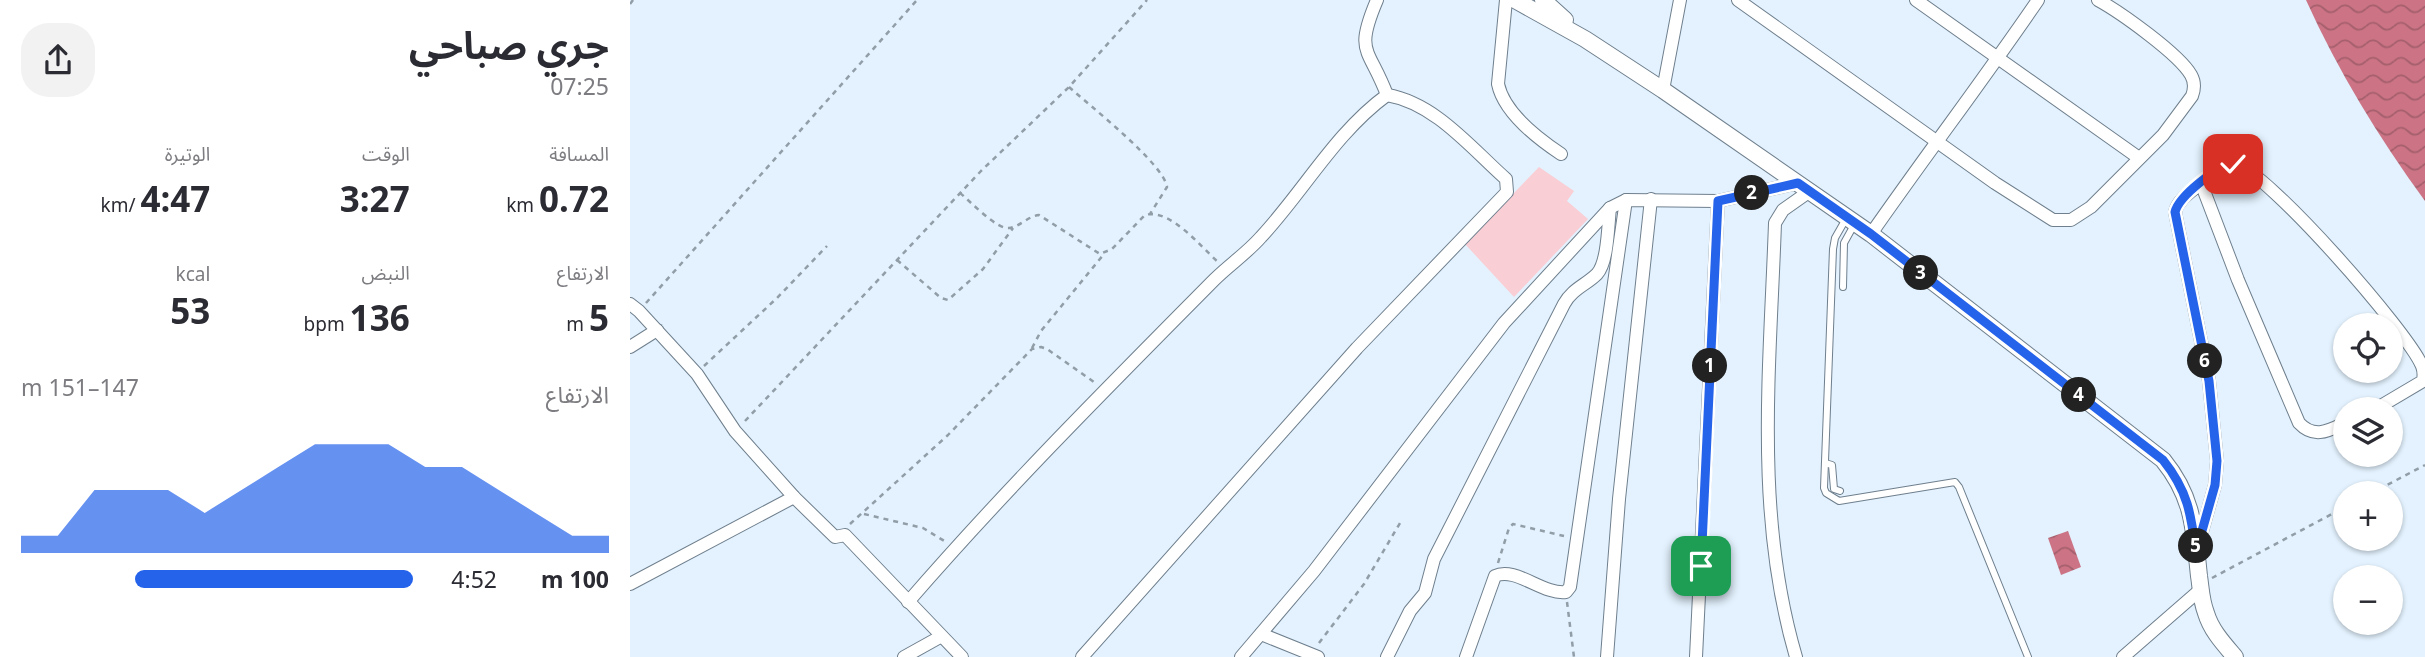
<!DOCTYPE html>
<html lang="ar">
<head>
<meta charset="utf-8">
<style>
  body { margin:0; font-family:"Noto Sans","Noto Sans Arabic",sans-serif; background:#f2f2f3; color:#2b2b33; direction:rtl; height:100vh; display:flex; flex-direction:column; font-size:26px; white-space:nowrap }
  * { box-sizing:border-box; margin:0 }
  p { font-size:23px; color:#7c7c81 }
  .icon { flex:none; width:38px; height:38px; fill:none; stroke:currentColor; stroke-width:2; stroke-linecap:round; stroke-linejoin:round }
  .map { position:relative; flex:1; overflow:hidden; direction:ltr }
  .side { display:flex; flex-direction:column; background:#fff; width:630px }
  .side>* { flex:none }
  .controls { position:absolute; left:1703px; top:313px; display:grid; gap:14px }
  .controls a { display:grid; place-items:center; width:70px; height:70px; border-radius:50%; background:#fff; box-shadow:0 2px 5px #0004; font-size:35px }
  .pin { position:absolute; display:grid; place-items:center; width:60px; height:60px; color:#fff; margin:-30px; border-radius:14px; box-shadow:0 4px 10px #0006 }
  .km { position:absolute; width:35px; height:35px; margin:-18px; border-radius:50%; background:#222; color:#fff; font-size:19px; line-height:35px; text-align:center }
  .round { display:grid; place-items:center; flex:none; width:74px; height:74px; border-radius:28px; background:#f2f2f3 }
  .summary { display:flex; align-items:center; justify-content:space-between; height:119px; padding:0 21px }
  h1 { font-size:38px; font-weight:700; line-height:52px }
  .figures { display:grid; grid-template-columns:repeat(3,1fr); gap:10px; height:119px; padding:7px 21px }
  .figures div { display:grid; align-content:center }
  .figures b { font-size:35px; font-weight:700 }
  .figures small { font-size:19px; font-weight:400 }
  .figures p { font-size:19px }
  .chart { height:196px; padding:14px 21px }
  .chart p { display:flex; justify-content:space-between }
  .chart svg { width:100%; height:126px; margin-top:7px; fill:#2563eb; opacity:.7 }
  ul { padding:0 21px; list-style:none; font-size:23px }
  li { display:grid; grid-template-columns:112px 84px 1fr; align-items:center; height:52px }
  li i { height:18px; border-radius:9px; background:#2563eb }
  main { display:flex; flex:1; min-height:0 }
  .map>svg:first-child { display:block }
  .park { fill:#f9ced4 }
  .water { fill:url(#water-waves) }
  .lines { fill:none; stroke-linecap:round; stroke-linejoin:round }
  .service-casing { stroke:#6f7f8d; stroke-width:8 }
  .minor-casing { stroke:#6f7f8d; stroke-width:14 }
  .tertiary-casing { stroke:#6f7f8d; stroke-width:18 }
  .path { stroke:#919da7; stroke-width:2.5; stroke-dasharray:5 5; stroke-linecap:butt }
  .service { stroke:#fff; stroke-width:6 }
  .minor { stroke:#fff; stroke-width:12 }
  .tertiary { stroke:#fff; stroke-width:16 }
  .route-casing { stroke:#fff; stroke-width:14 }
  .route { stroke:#2563eb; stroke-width:9 }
</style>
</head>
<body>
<main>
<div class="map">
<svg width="1795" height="657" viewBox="0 0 1795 657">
  <defs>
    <pattern id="water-waves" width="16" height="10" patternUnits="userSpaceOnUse" patternTransform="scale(1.75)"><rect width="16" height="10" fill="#cc7485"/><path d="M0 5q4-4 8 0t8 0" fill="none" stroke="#a55f6d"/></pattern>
  </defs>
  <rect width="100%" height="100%" fill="#e3f2fe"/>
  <!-- park -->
  <polygon class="park" points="909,167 944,191 937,201 958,219 884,297 835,244"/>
  <!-- water -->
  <g class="water">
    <path d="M 1676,0 L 1795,0 L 1795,201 C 1749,138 1708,71 1676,0 Z"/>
    <polygon points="1438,531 1451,567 1431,575 1418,538"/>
  </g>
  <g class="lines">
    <!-- service casing -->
    <g class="service-casing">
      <g id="service">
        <polyline points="1217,217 1205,238 1203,249 1194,488 1196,493 1209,501 1325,482 1329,487 1398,657"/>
        <polyline points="1213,287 1214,243 1224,225"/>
        <polyline points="1195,463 1202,465 1204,489 1210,491"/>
      </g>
    </g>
    <!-- minor casing -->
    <g class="minor-casing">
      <g id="minor">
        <path d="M 876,0 L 868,84 C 874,113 907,138 931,154"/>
        <path d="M 1108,0 L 1365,183 L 1423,220 L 1441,220 L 1461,207 L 1533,135 L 1562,96 C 1565,88 1565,82 1561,75 C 1549,54 1490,12 1468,0"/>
        <polyline points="1286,0 1509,158"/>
        <polyline points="1033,90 1050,0"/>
        <path d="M 1571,183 L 1608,280 L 1669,423 C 1684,439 1698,431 1715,423"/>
        <path d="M 1241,234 C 1296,155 1354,79 1408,0"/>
        <polyline points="0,304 9,311 67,374 105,431 164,497 205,537 215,535 332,657"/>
        <polyline points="0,347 27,330"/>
        <path d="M 1567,549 L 1585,485 L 1587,461 L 1579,381 L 1545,212 C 1548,200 1559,193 1569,185 C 1578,177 1592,162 1605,164 C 1636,170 1778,332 1792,366 C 1794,371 1794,375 1793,381 L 1744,410"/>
        <polyline points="0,584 164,497"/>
        <path d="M 278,602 C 375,490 480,385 584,280 C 599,265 617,253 631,237 C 674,191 705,133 757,95 C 739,47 724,54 747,0"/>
        <polyline points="631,634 688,657"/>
        <polyline points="274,657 310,637"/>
        <path d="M 452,657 L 727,348 L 877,192 L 876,179 C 841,148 805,103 757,95"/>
        <polyline points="611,657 684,571 874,323 980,208 996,200 1088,201 1168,183"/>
        <path d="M 757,657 L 780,611 L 795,593 L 804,559 L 934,304 C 942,289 956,285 967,274 C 978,262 978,225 980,208"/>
        <path d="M 836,657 L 865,576 C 885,566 913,595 936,592 L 940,587 L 996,200"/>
        <polyline points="977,657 989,499 1021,199"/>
        <polyline points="1066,657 1088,201"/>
        <path d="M 1166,657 C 1124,514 1140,369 1145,223 L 1153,210 L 1180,191"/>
        <polyline points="1493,657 1570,590"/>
      </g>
    </g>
    <!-- tertiary casing -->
    <g class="tertiary-casing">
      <g id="tertiary">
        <path d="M 885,0 L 955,39 L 1033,90 L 1241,234 L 1533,460 C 1564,498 1564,530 1569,576 C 1571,589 1571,600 1576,613 C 1581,630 1593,643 1605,657"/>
        <polyline points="913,0 935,20"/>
      </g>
    </g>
    <!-- path -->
    <g class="path">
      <polyline points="0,4 3,0"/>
      <path d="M 439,87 C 459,105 534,164 537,187 L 520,214"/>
      <path d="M 330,193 C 340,201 367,230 379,228 C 390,227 398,216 409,215 L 470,254 L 482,249 L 515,215 C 540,208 570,246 588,262"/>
      <polyline points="267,260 311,298 318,300 353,269 383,228"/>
      <polyline points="16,303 287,0"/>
      <polyline points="402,348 411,331 474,254"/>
      <polyline points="74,366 147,298 197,246"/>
      <polyline points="115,421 351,171 439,87 517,0"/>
      <polyline points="1740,494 1795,465"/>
      <polyline points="234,514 293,528 316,542"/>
      <polyline points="220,524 318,435 402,349 411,347 417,349 464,382"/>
      <polyline points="868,563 879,528 883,524 934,536"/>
      <polyline points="1582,578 1715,507"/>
      <polyline points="937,602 944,657"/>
      <polyline points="689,643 734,584 770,523"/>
    </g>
    <!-- service -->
    <use href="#service" class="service"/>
    <!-- minor -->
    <use href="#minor" class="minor"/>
    <!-- tertiary -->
    <use href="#tertiary" class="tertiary"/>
  </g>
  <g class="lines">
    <!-- route casing -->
    <g class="route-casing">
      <path id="route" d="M 1071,566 L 1088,201 L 1168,183 L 1241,234 L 1533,460 C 1558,491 1561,514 1566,552 L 1585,485 L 1587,461 L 1579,381 L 1545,212 C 1549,196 1587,166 1603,164"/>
    </g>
    <!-- route -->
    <use href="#route" class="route"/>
  </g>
</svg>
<div class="controls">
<a><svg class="icon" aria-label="locate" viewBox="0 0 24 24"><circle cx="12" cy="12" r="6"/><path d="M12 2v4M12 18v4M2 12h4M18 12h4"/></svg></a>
<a><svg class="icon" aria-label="layers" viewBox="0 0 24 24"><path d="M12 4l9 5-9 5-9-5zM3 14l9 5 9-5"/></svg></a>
<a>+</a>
<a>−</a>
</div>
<div class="pin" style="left:1071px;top:566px;background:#1e9e55"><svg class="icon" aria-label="arrive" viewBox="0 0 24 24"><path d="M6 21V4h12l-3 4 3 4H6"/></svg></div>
<div class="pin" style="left:1603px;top:164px;background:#d93025"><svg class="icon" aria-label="check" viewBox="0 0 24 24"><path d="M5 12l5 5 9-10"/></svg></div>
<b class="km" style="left:1080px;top:366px">1</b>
<b class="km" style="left:1122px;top:193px">2</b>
<b class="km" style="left:1291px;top:273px">3</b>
<b class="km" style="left:1449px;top:395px">4</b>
<b class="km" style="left:1566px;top:546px">5</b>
<b class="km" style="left:1575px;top:361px">6</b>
</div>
<section class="side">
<div class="summary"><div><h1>جري صباحي</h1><p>07:25</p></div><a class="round"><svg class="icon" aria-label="share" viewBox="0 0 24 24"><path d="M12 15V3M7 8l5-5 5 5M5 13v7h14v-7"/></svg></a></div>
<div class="figures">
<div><p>المسافة</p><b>0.72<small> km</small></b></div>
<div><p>الوقت</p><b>3:27</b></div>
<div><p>الوتيرة</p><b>4:47<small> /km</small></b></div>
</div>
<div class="figures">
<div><p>الارتفاع</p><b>5<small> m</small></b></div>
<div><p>النبض</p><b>136<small> bpm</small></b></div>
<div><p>kcal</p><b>53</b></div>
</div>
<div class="chart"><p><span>الارتفاع</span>147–151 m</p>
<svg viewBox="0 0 160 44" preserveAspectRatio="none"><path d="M0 44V38L10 38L20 22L30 22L40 22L50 30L60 22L70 14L80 6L90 6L100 6L110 14L120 14L130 22L140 30L150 38L160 38V44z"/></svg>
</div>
<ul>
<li><b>100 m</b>4:52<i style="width:71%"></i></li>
</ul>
</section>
</main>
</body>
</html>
